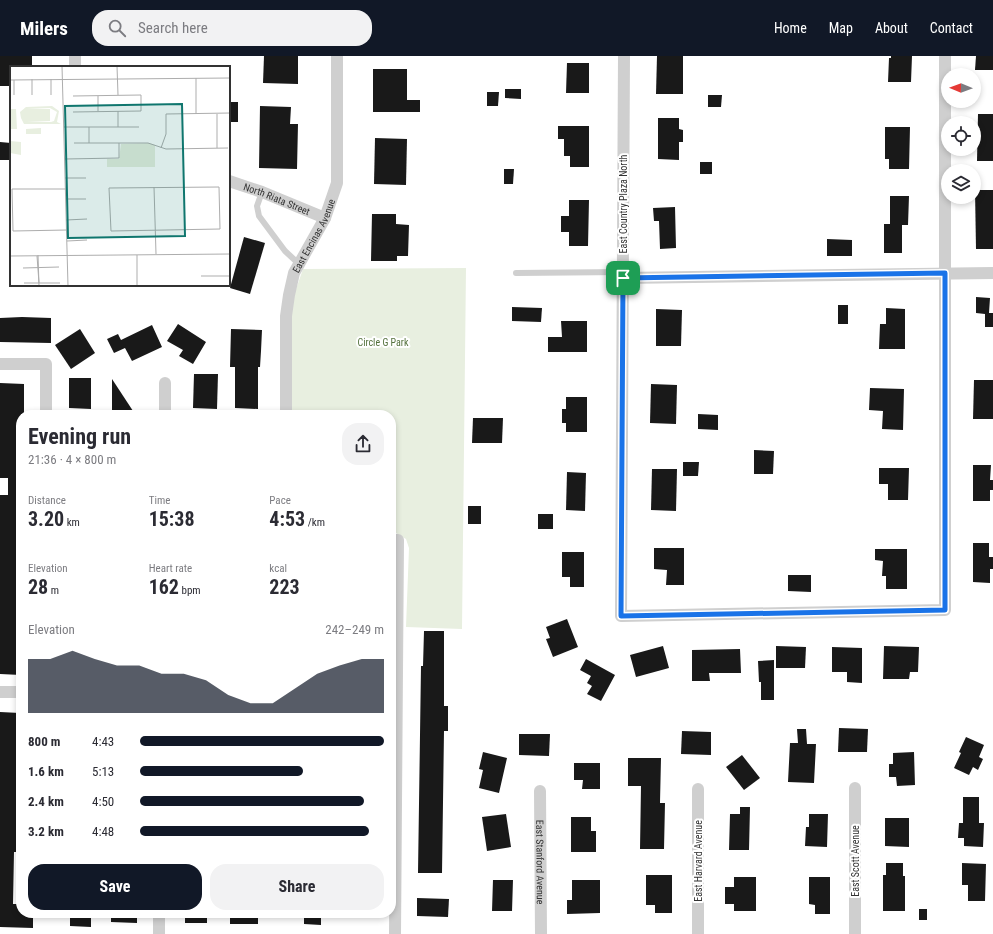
<!DOCTYPE html>
<html lang="en">
<head>
<meta charset="utf-8">
<style>
  body { margin:0; font-family:"Roboto Condensed",sans-serif; background:#f2f2f3; color:#2b2b33; height:100vh; display:flex; flex-direction:column; font-size:15px; white-space:nowrap }
  * { box-sizing:border-box; margin:0 }
  p { font-size:13px; color:#7c7c81 }
  .icon { flex:none; width:22px; height:22px; fill:none; stroke:currentColor; stroke-width:2; stroke-linecap:round; stroke-linejoin:round }
  .map { position:relative; flex:1; overflow:hidden }
  .side { position:absolute; left:16px; top:354px; width:380px; height:508px; display:flex; flex-direction:column; background:#fff; border-radius:16px; box-shadow:0 2px 6px #0003 }
  .side>* { flex:none }
  .needle { width:26px; rotate:271deg }
  .controls { position:absolute; left:941px; top:12px; display:grid; gap:8px }
  .controls a { display:grid; place-items:center; width:40px; height:40px; border-radius:50%; background:#fff; box-shadow:0 2px 6px #0003; font-size:20px }
  .pin { position:absolute; display:grid; place-items:center; width:34px; height:34px; color:#fff; margin:-17px; border-radius:8px; box-shadow:0 2px 6px #0006 }
  .round { display:grid; place-items:center; flex:none; width:42px; height:42px; border-radius:16px; background:#f2f2f3 }
  .overview { display:flex; align-items:center; justify-content:space-between; height:68px; padding:0 12px }
  h1 { font-size:22px; font-weight:700; line-height:30px }
  .figures { display:grid; grid-template-columns:repeat(3,1fr); gap:6px; height:68px; padding:4px 12px }
  .figures div { display:grid; align-content:center }
  .figures b { font-size:20px; font-weight:700 }
  .figures small { font-size:11px; font-weight:400 }
  .figures p { font-size:11px }
  .chart { height:112px; padding:8px 12px }
  .chart p { display:flex; justify-content:space-between }
  .chart svg { width:100%; height:72px; margin-top:4px; fill:#111827; opacity:.7 }
  .action { display:flex; gap:8px; margin-top:auto; padding:8px 12px }
  .action a { flex:1; height:46px; border-radius:16px; background:#111827; color:#fff; font-size:16px; font-weight:700; line-height:46px; text-align:center }
  .action a+a { background:#f2f2f3; color:#2b2b33 }
  ul { padding:0 12px; list-style:none; font-size:13px }
  li { display:grid; grid-template-columns:64px 48px 1fr; align-items:center; height:30px }
  li i { height:10px; border-radius:5px; background:#111827 }
  header { display:flex; align-items:center; gap:24px; box-sizing:border-box; height:56px; padding:0 20px; background:#111827; color:#fff }
  header strong { font-size:19px }
  nav { display:flex; gap:22px; margin-inline-start:auto; font-size:14px }
  .search { width:280px; height:36px; background:#f2f2f3; display:flex; align-items:center; gap:10px; box-sizing:border-box; padding:0 14px; border-radius:16px; color:#7c7c81; font-size:15px }
  .map>svg:first-child { display:block }
  .green { fill:#e8efe0 }
  .building { fill:#191919 }
  .lines { fill:none; stroke-linecap:round; stroke-linejoin:round }
  .lane { stroke:#cfcfcf; stroke-width:6 }
  .street { stroke:#cfcfcf; stroke-width:12 }
  .route-casing { stroke:#fff; stroke-width:8 }
  .route { stroke:#1a73e8; stroke-width:5 }
  .labels { text-anchor:middle; dominant-baseline:central; stroke-width:4; stroke-linejoin:round; paint-order:stroke }
  .street-label { font-size:10px; fill:#323232; stroke:#fff }
  .park-label { font-size:10px; fill:#54713d; stroke:#fff }
  .inset-road { fill:none; stroke:#adadad; stroke-width:1 }
  .view { fill:#0f766e; fill-opacity:0.15; stroke:#0f766e; stroke-width:2 }
  .inset-edge { fill:none; stroke:#323232; stroke-width:2 }
</style>
</head>
<body>
<header>
<strong>Milers</strong>
<div class="search"><svg class="icon" aria-label="search" viewBox="0 0 24 24"><circle cx="10" cy="10" r="6"/><path d="M15 15l6 6"/></svg>Search here</div>
<nav><a>Home</a><a>Map</a><a>About</a><a>Contact</a></nav>
</header>
<div class="map">
<svg width="993" height="878" viewBox="0 0 993 878">
  <rect width="100%" height="100%" fill="#fff"/>
  <!-- green -->
  <polygon class="green" points="466,212 462,573 406,571 409,492 406,483 391,474 391,359 289,359 290,259 295,236 303,213"/>
  <!-- building -->
  <g class="building">
    <polygon points="0,0 32,0 32,11 11,11 11,30 0,30"/>
    <polygon points="264,0 298,0 298,28 263,27"/>
    <polygon points="657,0 683,0 683,38 656,38"/>
    <polygon points="891,0 912,0 911,26 888,26 889,2 891,2"/>
    <polygon points="976,0 993,0 993,14 975,14"/>
    <polygon points="567,7 589,7 589,37 566,37"/>
    <polygon points="373,13 407,13 407,44 420,44 420,56 373,56"/>
    <polygon points="505,33 521,33 521,43 505,42"/>
    <polygon points="487,36 499,36 498,50 487,50"/>
    <polygon points="708,39 722,39 721,51 708,51"/>
    <rect x="229" y="46" width="9" height="20"/>
    <polygon points="260,50 291,51 290,68 298,68 297,113 259,112"/>
    <polygon points="978,58 993,58 993,105 977,105"/>
    <polygon points="658,62 679,62 679,73 683,74 683,86 679,86 679,104 658,103"/>
    <polygon points="558,70 589,70 589,111 570,111 570,100 564,100 564,83 558,83"/>
    <polygon points="885,71 910,71 909,113 889,113 889,103 885,103"/>
    <polygon points="375,82 407,83 406,129 374,128"/>
    <polygon points="0,86 11,87 11,104 0,104"/>
    <rect x="700" y="106" width="12" height="12"/>
    <polygon points="504,113 514,113 513,128 504,128"/>
    <polygon points="975,134 993,134 993,193 976,193"/>
    <polygon points="890,140 909,140 908,169 902,169 902,197 884,197 884,168 890,168"/>
    <polygon points="569,144 589,144 588,190 569,190 569,176 561,176 561,160 569,160"/>
    <polygon points="675,151 676,192 660,193 659,165 654,165 653,152"/>
    <polygon points="372,158 396,158 396,168 409,169 408,200 397,200 397,205 371,205"/>
    <polygon points="244,181 265,187 250,238 230,232"/>
    <polygon points="827,183 852,184 852,200 827,200"/>
    <polygon points="976,241 990,242 989,257 993,257 993,271 985,271 985,258 976,257"/>
    <rect x="838" y="249" width="10" height="19"/>
    <polygon points="512,251 542,252 541,266 512,265"/>
    <polygon points="886,252 905,253 905,293 879,293 880,268 886,268"/>
    <polygon points="656,253 682,254 681,290 656,290"/>
    <polygon points="22,261 51,262 51,287 0,286 0,262"/>
    <polygon points="561,265 587,265 587,296 548,296 548,281 562,281"/>
    <polygon points="178,268 206,286 193,308 179,300 183,294 167,285"/>
    <polygon points="152,269 162,291 132,305 125,292 114,297 107,283 118,278 121,284"/>
    <polygon points="80,273 95,297 71,313 55,289"/>
    <polygon points="231,273 262,274 261,295 260,311 258,311 258,353 235,352 235,311 230,311"/>
    <polygon points="194,318 218,318 217,353 193,352"/>
    <polygon points="69,322 91,322 91,353 69,352"/>
    <polygon points="112,323 133,355 112,354"/>
    <polygon points="974,324 993,324 993,363 973,363"/>
    <polygon points="0,327 24,328 24,358 21,358 21,468 19,490 21,490 19,588 21,588 21,619 0,618 0,439 8,439 8,422 0,422"/>
    <polygon points="651,328 677,329 676,368 650,367"/>
    <polygon points="870,332 904,333 903,374 882,373 883,355 869,354"/>
    <polygon points="566,341 587,341 587,376 566,376 566,367 562,367 562,353 566,353"/>
    <polygon points="698,358 718,359 718,374 698,373"/>
    <polygon points="473,362 503,362 502,387 472,387"/>
    <polygon points="754,394 774,395 773,418 754,418"/>
    <polygon points="683,406 699,406 698,420 683,420"/>
    <polygon points="973,409 991,409 990,424 993,424 993,434 990,434 990,445 973,445"/>
    <polygon points="879,412 909,412 908,444 888,444 888,428 879,428"/>
    <polygon points="652,413 677,413 676,455 651,454"/>
    <polygon points="567,416 586,417 585,455 566,454"/>
    <rect x="468" y="450" width="13" height="18"/>
    <rect x="538" y="458" width="15" height="15"/>
    <polygon points="973,487 989,487 989,501 993,501 993,513 990,513 990,527 973,526"/>
    <polygon points="654,492 684,492 684,529 666,529 667,514 654,513"/>
    <polygon points="875,493 907,493 907,533 886,533 886,520 882,520 883,505 875,504"/>
    <polygon points="562,496 584,496 584,531 570,531 570,521 562,521"/>
    <polygon points="788,519 811,519 811,536 788,535"/>
    <polygon points="567,563 578,591 553,601 546,583 550,582 546,571"/>
    <polygon points="424,575 444,575 444,650 448,650 448,675 444,675 442,817 418,817 421,610 423,610"/>
    <polygon points="663,590 669,612 636,621 630,599"/>
    <polygon points="776,590 806,591 805,612 776,612"/>
    <polygon points="884,590 919,591 918,616 910,616 909,623 883,623"/>
    <polygon points="832,591 862,592 862,627 847,626 847,616 832,616"/>
    <polygon points="740,593 741,617 709,617 710,625 692,625 692,594"/>
    <polygon points="586,603 615,619 601,645 587,638 592,630 587,627 591,620 580,614"/>
    <polygon points="774,604 774,644 761,644 761,626 759,626 758,605"/>
    <polygon points="0,656 20,657 20,758 19,796 14,796 13,848 21,848 21,857 33,858 33,872 0,871"/>
    <polygon points="839,672 868,673 867,696 838,696"/>
    <polygon points="797,673 806,673 807,688 816,688 814,727 788,726 790,687 798,687"/>
    <polygon points="682,675 711,676 711,699 681,698"/>
    <polygon points="519,678 550,678 549,700 519,699"/>
    <polygon points="966,681 984,689 979,701 983,703 978,714 973,711 969,719 954,712 961,697 959,696"/>
    <polygon points="483,696 507,702 499,737 479,732 483,714 479,713"/>
    <polygon points="914,696 915,729 897,730 896,721 889,721 889,708 893,708 893,697"/>
    <polygon points="742,699 760,722 744,734 726,711"/>
    <polygon points="628,702 661,702 660,747 665,747 664,793 640,793 641,730 628,730"/>
    <polygon points="574,707 600,707 600,733 582,733 583,724 574,724"/>
    <polygon points="963,741 979,741 979,767 984,767 983,791 964,790 964,782 958,782 959,767 963,767"/>
    <polygon points="740,751 750,751 749,794 729,794 730,758 740,758"/>
    <polygon points="506,758 511,791 487,795 482,761"/>
    <polygon points="809,758 828,758 827,791 805,790 806,771 809,771"/>
    <polygon points="571,761 591,761 591,775 596,775 596,796 571,796"/>
    <polygon points="885,762 909,762 909,791 885,790"/>
    <polygon points="886,807 903,807 903,820 905,820 905,855 883,855 883,819 886,819"/>
    <polygon points="962,807 986,808 985,845 968,845 968,829 962,829"/>
    <polygon points="646,819 672,819 672,857 655,857 655,849 646,849"/>
    <polygon points="734,821 756,821 756,855 734,855 734,848 725,848 725,831 734,831"/>
    <polygon points="809,821 830,821 830,858 815,858 815,849 809,848"/>
    <polygon points="493,824 513,824 512,855 492,855"/>
    <polygon points="572,824 600,824 600,857 567,858 567,844 572,844"/>
    <polygon points="417,842 449,843 448,861 417,860"/>
    <rect x="919" y="853" width="8" height="11"/>
    <polygon points="70,857 91,857 91,871 70,870"/>
    <polygon points="111,857 137,857 137,867 111,866"/>
    <rect x="185" y="857" width="22" height="10"/>
    <rect x="230" y="857" width="28" height="11"/>
    <polygon points="304,857 321,857 321,869 304,868"/>
  </g>
  <g class="lines">
    <!-- lane -->
    <g class="lane">
      <polyline points="262,136 257,150 259,160 285,195 299,208"/>
      <polyline points="516,217 623,216"/>
    </g>
    <!-- street -->
    <g class="street">
      <polyline points="624,0 621,560 945,554 945,0"/>
      <polyline points="75,11 75,0"/>
      <path id="s1" d="M 229,125 L 262,136 L 325,162"/>
      <polyline points="623,222 993,217"/>
      <polyline points="0,308 46,308 46,359"/>
      <polyline points="165,359 165,327"/>
      <path id="s2" d="M 286,359 L 286,260 L 289,239 L 294,217 L 325,162 L 337,127 L 337,0"/>
      <polyline points="391,484 398,484 395,878"/>
      <polyline points="0,636 21,636"/>
      <polyline points="855,732 855,878"/>
      <polyline points="698,733 698,878"/>
      <path id="s3" d="M 540,735 L 541,878"/>
      <polyline points="159,878 159,857"/>
    </g>
  </g>
  <g class="lines">
    <!-- route casing -->
    <g class="route-casing">
      <polygon id="route" points="945,217 945,554 621,560 623,222"/>
    </g>
    <!-- route -->
    <use href="#route" class="route"/>
  </g>
  <g class="labels">
    <!-- street labels -->
    <g class="street-label">
      <text stroke="none"><textPath href="#s1" startOffset="51">North Riata Street</textPath></text>
      <text transform="translate(623 148) rotate(-90)">East Country Plaza North</text>
      <text stroke="none"><textPath href="#s2" startOffset="185">East Encinas Avenue</textPath></text>
      <text transform="translate(698 805) rotate(-90)">East Harvard Avenue</text>
      <text transform="translate(855 805) rotate(-90)">East Scott Avenue</text>
      <text stroke="none"><textPath href="#s3" startOffset="71">East Stanford Avenue</textPath></text>
    </g>
    <!-- park labels -->
    <g class="park-label">
      <text x="383" y="286">Circle G Park</text>
    </g>
  </g>
  <!-- overview -->
  <g transform="translate(10 10)">
    <rect width="220" height="220" fill="#fff"/>
    <path d="M 42,40 L 49,45 L 47,56 L 51,58 L 14,58 L 11,52 L 10,46 L 16,41 ZM 40,42 L 47,46 L 44,55 L 41,56 L 17,56 L 40,55 L 40,43 L 17,42 ZM 0,43 L 6,43 L 7,63 L 0,63 ZM 31,62 L 31,68 L 16,68 L 16,63 ZM 0,75 L 11,76 L 11,89 L 0,87 ZM 139,77 L 145,79 L 145,101 L 97,101 L 97,93 L 109,93 L 111,78 Z" fill="#e8efe0" fill-rule="evenodd"/>
    <path class="inset-road" d="M 52,0 L 58,220M 107,0 L 108,29M 186,12 L 186,48M 41,13 L 41,29M 0,14 L 220,12M 4,14 L 4,29M 22,29 L 22,13M 88,30 L 88,45M 108,45 L 108,61M 63,46 L 131,45 L 131,29 L 63,30M 207,48 L 207,82M 54,61 L 129,61M 79,61 L 79,77M 64,77 L 138,77 L 156,83 L 218,82M 151,82 L 156,68 L 156,48 L 220,47M 55,93 L 109,92 L 109,77M 55,112 L 76,112M 144,121 L 146,188M 209,121 L 210,163 L 101,165 L 99,122 ZM 2,123 L 56,123M 2,123 L 3,165M 56,133 L 76,133M 56,154 L 77,153M 3,165 L 57,164M 57,175 L 77,174M 28,189 L 29,220M 127,189 L 127,220M 0,190 L 220,188M 27,190 L 29,217M 13,202 L 49,201M 191,210 L 220,210M 14,217 L 50,217"/>
    <path class="view" d="M 172,38 L 175,170 L 58,172 L 55,40 Z"/>
    <rect width="220" height="220" class="inset-edge"/>
  </g>
</svg>
<div class="controls">
<a><svg class="needle" viewBox="-14 -14 28 28"><path d="M0-13l5 13h-10z" fill="#e53935"/><path d="M0 13l5-13h-10z" fill="#7c7c81"/></svg></a>
<a><svg class="icon" aria-label="locate" viewBox="0 0 24 24"><circle cx="12" cy="12" r="6"/><path d="M12 2v4M12 18v4M2 12h4M18 12h4"/></svg></a>
<a><svg class="icon" aria-label="layers" viewBox="0 0 24 24"><path d="M12 4l9 5-9 5-9-5zM3 14l9 5 9-5"/></svg></a>
</div>
<div class="pin" style="left:623px;top:222px;background:#1e9e55"><svg class="icon" aria-label="arrive" viewBox="0 0 24 24"><path d="M6 21V4h12l-3 4 3 4H6"/></svg></div>
<section class="side">
<div class="overview"><div><h1>Evening run</h1><p>21:36 · 4 × 800 m</p></div><a class="round"><svg class="icon" aria-label="share" viewBox="0 0 24 24"><path d="M12 15V3M7 8l5-5 5 5M5 13v7h14v-7"/></svg></a></div>
<div class="figures">
<div><p>Distance</p><b>3.20<small> km</small></b></div>
<div><p>Time</p><b>15:38</b></div>
<div><p>Pace</p><b>4:53<small> /km</small></b></div>
</div>
<div class="figures">
<div><p>Elevation</p><b>28<small> m</small></b></div>
<div><p>Heart rate</p><b>162<small> bpm</small></b></div>
<div><p>kcal</p><b>223</b></div>
</div>
<div class="chart"><p><span>Elevation</span>242–249 m</p>
<svg viewBox="0 0 160 44" preserveAspectRatio="none"><path d="M0 44V11L10 11L20 6L30 11L40 15L50 15L60 20L70 20L80 24L90 33L100 38L110 38L120 29L130 20L140 15L150 11L160 11V44z"/></svg>
</div>
<ul>
<li><b>800 m</b>4:43<i style="width:100%"></i></li>
<li><b>1.6 km</b>5:13<i style="width:67%"></i></li>
<li><b>2.4 km</b>4:50<i style="width:92%"></i></li>
<li><b>3.2 km</b>4:48<i style="width:94%"></i></li>
</ul>
<div class="action"><a>Save</a><a>Share</a></div>
</section>
</div>
</body>
</html>
